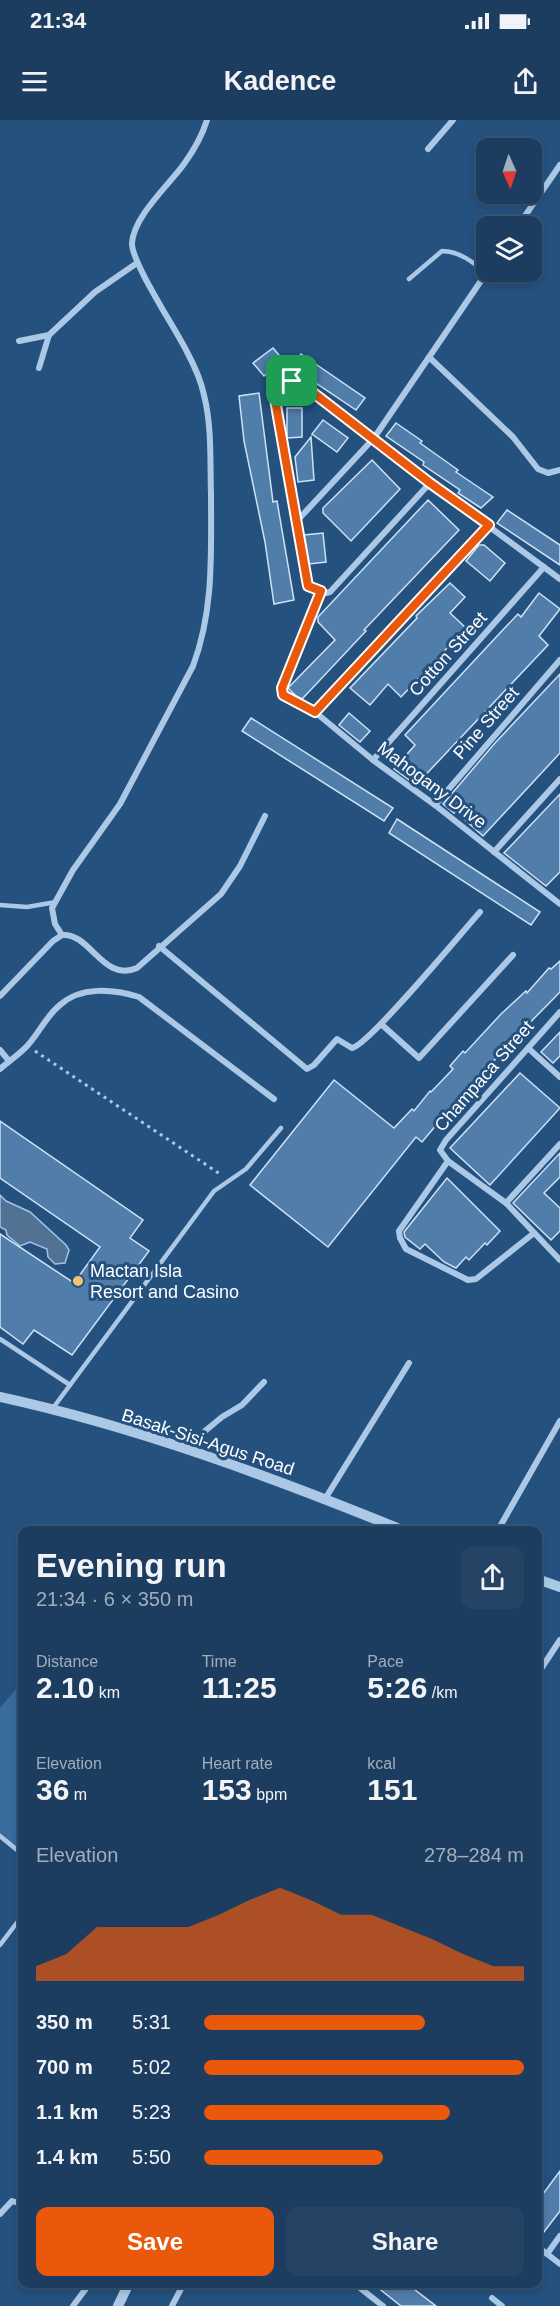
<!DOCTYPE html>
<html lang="en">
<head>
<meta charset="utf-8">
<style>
  body { margin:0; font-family:Helvetica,sans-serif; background:#254465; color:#f1f3f6; height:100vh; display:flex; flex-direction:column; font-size:22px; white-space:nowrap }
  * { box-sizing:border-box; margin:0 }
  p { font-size:20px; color:#a0aebd }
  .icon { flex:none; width:33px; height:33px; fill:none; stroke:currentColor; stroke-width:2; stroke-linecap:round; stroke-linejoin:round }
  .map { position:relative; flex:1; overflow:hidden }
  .drawer { position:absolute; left:18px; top:1406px; width:524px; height:762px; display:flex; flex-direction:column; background:#1c3d5f; border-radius:12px; box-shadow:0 3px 9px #0003,0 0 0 2px #3a5674 }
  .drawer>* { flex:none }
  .needle { width:39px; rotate:177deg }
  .tools { position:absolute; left:476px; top:18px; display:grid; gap:12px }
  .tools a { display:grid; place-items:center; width:66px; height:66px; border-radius:12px; background:#1c3d5f; box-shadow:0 3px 9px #0003,0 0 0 2px #3a5674; font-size:30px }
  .pin { position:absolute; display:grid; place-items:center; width:51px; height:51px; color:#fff; margin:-26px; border-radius:12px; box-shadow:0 3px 9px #0006 }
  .round { display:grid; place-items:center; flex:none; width:63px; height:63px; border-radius:12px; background:#254465 }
  .headline { display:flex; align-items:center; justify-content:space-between; height:102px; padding:0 18px }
  h1 { font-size:33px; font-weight:600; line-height:45px }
  .stats { display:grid; grid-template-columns:repeat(3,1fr); gap:9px; height:102px; padding:6px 18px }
  .stats div { display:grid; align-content:center }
  .stats b { font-size:30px; font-weight:600 }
  .stats small { font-size:16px; font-weight:400 }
  .stats p { font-size:16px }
  .chart { height:168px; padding:12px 18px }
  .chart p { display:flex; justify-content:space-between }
  .chart svg { width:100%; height:108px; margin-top:6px; fill:#ea580c; opacity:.7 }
  .action { display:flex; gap:12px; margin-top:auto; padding:12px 18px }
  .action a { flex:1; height:69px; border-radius:12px; background:#ea580c; color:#fff; font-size:24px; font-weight:600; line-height:69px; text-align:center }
  .action a+a { background:#254465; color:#f1f3f6 }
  ul { padding:0 18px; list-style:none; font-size:20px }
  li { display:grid; grid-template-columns:96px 72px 1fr; align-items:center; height:45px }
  li i { height:15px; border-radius:8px; background:#ea580c }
  .status { display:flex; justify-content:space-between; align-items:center; height:42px; padding:0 30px; background:#1c3d5f; direction:ltr }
  .status svg { height:16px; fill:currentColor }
  header { display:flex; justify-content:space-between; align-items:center; height:78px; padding:0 18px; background:#1c3d5f; font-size:27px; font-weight:600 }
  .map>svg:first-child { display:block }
  .green { fill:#396b9d }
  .water { fill:#527293; stroke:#9fc4e7; stroke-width:1.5 }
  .building { fill:#517daa; stroke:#cee2f5; stroke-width:1.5 }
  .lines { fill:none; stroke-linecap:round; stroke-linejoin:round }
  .path { stroke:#abc9e6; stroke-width:3; stroke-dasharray:3 4.5; stroke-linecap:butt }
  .service { stroke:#abc9e6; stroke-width:4.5 }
  .minor { stroke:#abc9e6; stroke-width:6 }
  .tertiary { stroke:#abc9e6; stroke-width:10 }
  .route-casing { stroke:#fff; stroke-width:12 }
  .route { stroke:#ea580c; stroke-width:8 }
  .poi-dot { fill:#f0c46f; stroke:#25517f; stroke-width:2 }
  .labels { text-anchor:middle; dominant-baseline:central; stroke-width:6; stroke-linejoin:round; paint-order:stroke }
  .street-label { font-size:18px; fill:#fff; stroke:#25517f }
  .poi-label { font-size:18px; fill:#fff; stroke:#25517f; text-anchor:start }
</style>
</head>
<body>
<div class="status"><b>21:34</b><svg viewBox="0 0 49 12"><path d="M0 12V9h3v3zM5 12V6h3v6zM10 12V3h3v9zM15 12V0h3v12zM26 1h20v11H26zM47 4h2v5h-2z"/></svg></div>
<header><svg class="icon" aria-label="menu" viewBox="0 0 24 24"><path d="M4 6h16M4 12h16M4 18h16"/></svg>Kadence<svg class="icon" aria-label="share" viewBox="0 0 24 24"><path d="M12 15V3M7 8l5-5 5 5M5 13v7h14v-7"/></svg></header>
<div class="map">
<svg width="560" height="2186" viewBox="0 0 560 2186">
  <rect width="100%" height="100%" fill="#25517f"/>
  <!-- green -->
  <polygon class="green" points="22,1562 22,1733 0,1714 0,1588"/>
  <!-- water -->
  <polygon class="water" points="0,1075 6,1081 30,1092 66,1125 69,1130 65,1143 55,1144 48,1137 47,1129 30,1122 20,1126 7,1115 6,1110 0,1107"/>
  <!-- building -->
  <g class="building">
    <polygon points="273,228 284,241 264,256 253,243"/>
    <polygon points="301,234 365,278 356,290 292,247"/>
    <polygon points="259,273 273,382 277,381 294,480 274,484 265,422 244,321 239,276"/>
    <polygon points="287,288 302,288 302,317 287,318"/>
    <polygon points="323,300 348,318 337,332 312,314"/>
    <polygon points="396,303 422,321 420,323 458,350 456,352 493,377 481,388 458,373 460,370 423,345 424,342 386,316"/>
    <polygon points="311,317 314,360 298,362 295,337"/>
    <polygon points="372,340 400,369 351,421 323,393 323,388"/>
    <polygon points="428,380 459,410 364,510 366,511 320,560 302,579 296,576 288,568 335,520 318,502 318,497"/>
    <polygon points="507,390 560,425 560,445 497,403"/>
    <polygon points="323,413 326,442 309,444 304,415"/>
    <polygon points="479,425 484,425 505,443 490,461 466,441"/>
    <polygon points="450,463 465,477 450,493 466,508 401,577 388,564 370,585 350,568 417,498 416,496"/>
    <polygon points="539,473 560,489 539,516 548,525 416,665 394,649 415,625 405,615 499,514 518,494 521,497"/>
    <polygon points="560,554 560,633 483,716 455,691 454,693 443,684 495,623"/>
    <polygon points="349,593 370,611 360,622 339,605"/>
    <polygon points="251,598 393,688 384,701 242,611"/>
    <polygon points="560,674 560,752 546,766 504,733"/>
    <polygon points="397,699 540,792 531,805 389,713"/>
    <polygon points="560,841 560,872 505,928 456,985 454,984 422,1022 416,1017 328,1127 250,1065 334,960 394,1008 412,989 414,991 430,971 431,972 453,949 450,946 463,931 465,933 501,894 526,871 527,873 549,848 551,849"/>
    <polygon points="560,912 560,936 553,943 541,932"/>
    <polygon points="520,953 560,988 490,1065 450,1028"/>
    <polygon points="0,1001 143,1100 130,1118 149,1131 72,1235 34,1210 23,1224 0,1207 0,1114 74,1163 100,1127 0,1058"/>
    <polygon points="560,1033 560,1057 544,1073 560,1088 560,1111 551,1120 513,1083"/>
    <polygon points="447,1058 500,1111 487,1125 485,1123 469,1140 466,1137 456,1148 444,1142 425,1124 420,1129 405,1117 404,1112"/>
    <polygon points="560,2051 560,2091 537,2121 537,2082"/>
    <polygon points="372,2163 406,2163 436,2186 401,2186"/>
  </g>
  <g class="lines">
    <!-- path -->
    <polyline class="path" points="35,931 220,1054"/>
    <!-- service -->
    <g class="service">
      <path d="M 409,159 L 442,131 C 459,131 473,142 486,153"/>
      <polyline points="0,785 27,787 56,782"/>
      <polyline points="0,1219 70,1265"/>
      <polyline points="53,1288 214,1071 246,1049 281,1008"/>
      <polyline points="0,1716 22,1734"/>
      <polyline points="0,1825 22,1796"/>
    </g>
    <!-- minor -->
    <g class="minor">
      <polyline points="428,29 453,0"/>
      <polyline points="518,106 560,45"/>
      <polyline points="19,221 49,215 95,172 137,143"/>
      <polyline points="429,237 513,317 538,349 548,353 560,350"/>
      <polyline points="39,248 49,215"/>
      <path d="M 430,363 L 330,472 L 326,473 L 308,466 L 274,274 C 280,267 288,261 298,261 L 430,363 L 560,459"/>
      <polyline points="296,402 374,318 487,152"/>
      <polyline points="321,471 282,568 283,575 315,592 373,640 435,685 560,784"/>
      <polyline points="315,592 489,405"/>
      <polyline points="373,640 544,447"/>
      <polyline points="435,685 560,540"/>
      <polyline points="494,732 560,659"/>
      <path d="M 62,815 L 55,804 L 52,788 L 73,750 L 120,684 L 193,546 C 214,490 211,433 211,375 C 210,341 212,307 204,275 C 201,261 194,245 187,232 C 177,211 131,142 132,123 C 134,96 168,66 184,44 C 194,30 202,16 207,0"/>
      <path d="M 159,826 L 307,949 L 314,945 L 337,919 L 352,928 C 369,925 462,812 480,792"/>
      <path d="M 0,876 L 53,821 L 62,815 C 90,812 103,863 137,848 L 221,774 L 240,746 L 265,696"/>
      <polyline points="560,892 446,1020 440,1030 448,1041 506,1083 560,1140"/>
      <polyline points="381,904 419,938 513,835"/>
      <polyline points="528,928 560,957"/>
      <polyline points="0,930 9,941"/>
      <path d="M 0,949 C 9,941 20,934 28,925 C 39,913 47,895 60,885 C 81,866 113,869 139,877 L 274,979"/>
      <polyline points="448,1041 399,1111 400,1118 406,1129 468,1160 476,1159 534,1113"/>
      <polyline points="506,1083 560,1024"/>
      <polyline points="192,1331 205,1311 222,1297 242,1285 264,1262"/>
      <polyline points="325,1379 409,1243"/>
      <polyline points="498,1410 560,1301"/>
      <polyline points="537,1555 560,1520"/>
      <polyline points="0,2094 12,2081 22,2084"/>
      <polyline points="537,2126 560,2144"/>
      <polyline points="547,2134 560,2116"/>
      <polyline points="360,2168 383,2186"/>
      <polyline points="492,2178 502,2186"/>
      <polyline points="73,2186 90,2163"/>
      <polyline points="172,2186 184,2163"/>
    </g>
    <!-- tertiary -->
    <g class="tertiary">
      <path d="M 0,1277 C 137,1307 272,1357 402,1410"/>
      <polyline points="537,1459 560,1467"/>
      <polyline points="118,2186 129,2163"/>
    </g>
  </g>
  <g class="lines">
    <!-- route casing -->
    <g class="route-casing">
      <polygon id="route" points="292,261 298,261 430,363 489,405 315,592 283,575 282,568 321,471 308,466 274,274 280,267"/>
    </g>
    <!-- route -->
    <use href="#route" class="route"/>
  </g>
  <!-- markers -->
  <circle class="poi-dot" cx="78" cy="1161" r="6"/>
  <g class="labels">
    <!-- street labels -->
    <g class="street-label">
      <text transform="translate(448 534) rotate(-48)">Cotton Street</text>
      <text transform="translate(486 603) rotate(-49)">Pine Street</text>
      <text transform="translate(432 665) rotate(37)">Mahogany Drive</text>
      <text transform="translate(484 956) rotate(-49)">Champaca Street</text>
      <text transform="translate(208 1322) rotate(18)">Basak-Sisi-Agus Road</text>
    </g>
    <!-- poi labels -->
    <g class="poi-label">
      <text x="90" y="1151">Mactan Isla<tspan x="90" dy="21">Resort and Casino</tspan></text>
    </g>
  </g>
</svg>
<div class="tools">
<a><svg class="needle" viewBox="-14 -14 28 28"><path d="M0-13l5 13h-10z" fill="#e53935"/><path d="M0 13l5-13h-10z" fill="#a0aebd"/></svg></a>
<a><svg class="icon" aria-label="layers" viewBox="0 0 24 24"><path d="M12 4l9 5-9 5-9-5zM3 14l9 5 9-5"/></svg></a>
</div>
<div class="pin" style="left:292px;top:261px;background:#1e9e55"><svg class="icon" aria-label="arrive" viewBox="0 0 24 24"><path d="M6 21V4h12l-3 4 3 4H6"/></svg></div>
<section class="drawer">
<div class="headline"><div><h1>Evening run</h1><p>21:34 · 6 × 350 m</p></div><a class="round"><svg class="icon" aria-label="share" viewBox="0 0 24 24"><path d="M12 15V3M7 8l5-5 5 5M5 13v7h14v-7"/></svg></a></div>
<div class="stats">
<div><p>Distance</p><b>2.10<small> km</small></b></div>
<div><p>Time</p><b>11:25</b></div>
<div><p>Pace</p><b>5:26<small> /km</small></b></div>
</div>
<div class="stats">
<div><p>Elevation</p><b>36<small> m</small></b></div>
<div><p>Heart rate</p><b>153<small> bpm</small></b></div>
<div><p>kcal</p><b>151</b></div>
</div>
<div class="chart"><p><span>Elevation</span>278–284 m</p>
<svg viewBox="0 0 160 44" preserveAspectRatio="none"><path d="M0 44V38L10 33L20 22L30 22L40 22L50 22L60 17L70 11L80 6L90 11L100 17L110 17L120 22L130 27L140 33L150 38L160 38V44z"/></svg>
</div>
<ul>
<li><b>350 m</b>5:31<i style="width:69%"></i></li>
<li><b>700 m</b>5:02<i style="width:100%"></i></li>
<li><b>1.1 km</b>5:23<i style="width:77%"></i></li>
<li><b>1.4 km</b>5:50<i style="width:56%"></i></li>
</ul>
<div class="action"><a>Save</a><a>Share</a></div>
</section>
</div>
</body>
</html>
